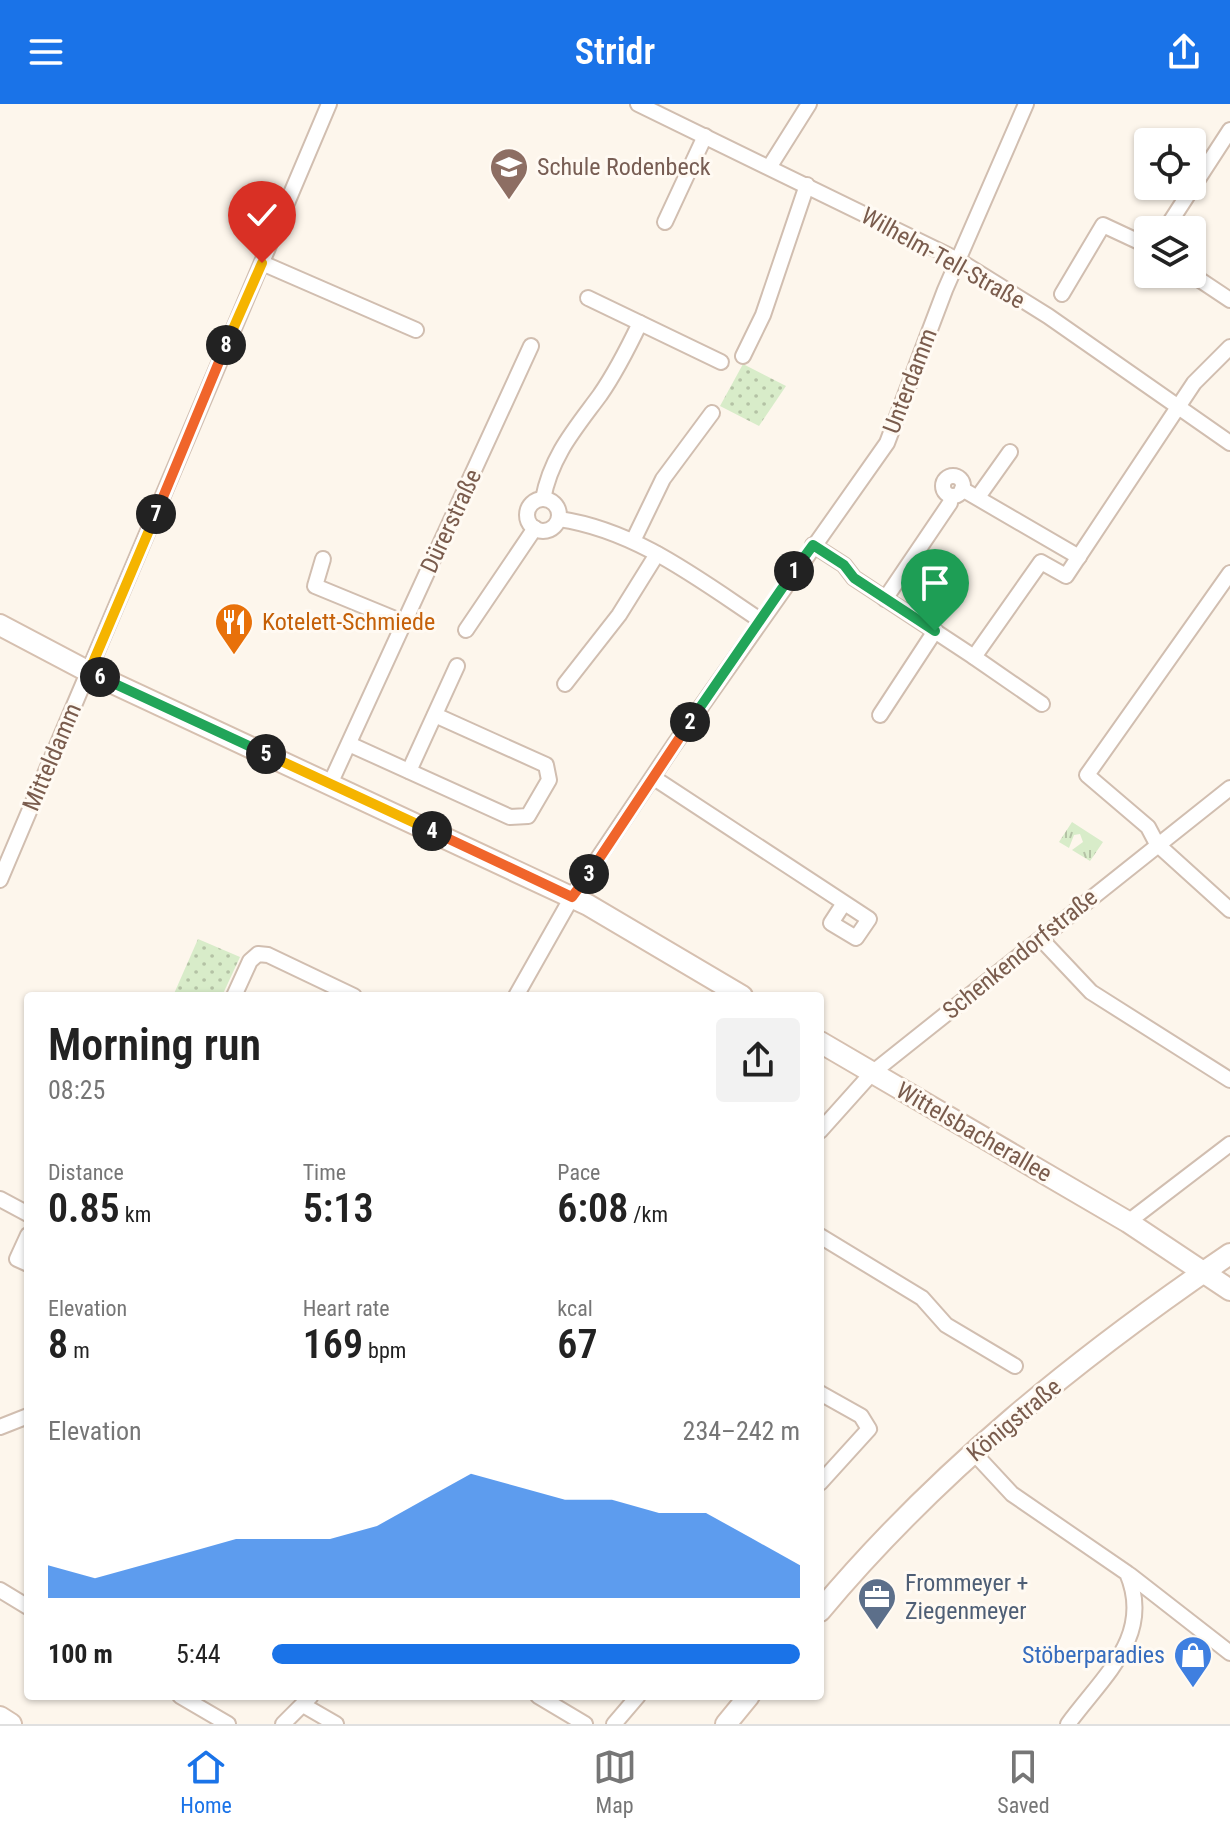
<!DOCTYPE html>
<html lang="en">
<head>
<meta charset="utf-8">
<style>
  body { margin:0; font-family:"Roboto Condensed",sans-serif; background:#f2f2f2; color:#222; height:100vh; display:flex; flex-direction:column; font-size:30px; white-space:nowrap }
  * { box-sizing:border-box; margin:0 }
  p { font-size:26px; color:#767676 }
  .icon { flex:none; width:44px; height:44px; fill:none; stroke:currentColor; stroke-width:2; stroke-linecap:round; stroke-linejoin:round }
  .map { position:relative; flex:1; overflow:hidden }
  .details { position:absolute; left:24px; top:888px; width:800px; height:708px; display:flex; flex-direction:column; background:#fff; border-radius:8px; box-shadow:0 2px 6px #0004 }
  .details>* { flex:none }
  .fabs { position:absolute; left:1134px; top:24px; display:grid; gap:16px }
  .fabs a { display:grid; place-items:center; width:72px; height:72px; border-radius:8px; background:#fff; box-shadow:0 2px 6px #0004; font-size:40px }
  .pin { position:absolute; display:grid; place-items:center; width:68px; height:68px; color:#fff; margin:-82px -34px; border-radius:50% 50% 50% 0; rotate:-45deg; box-shadow:0 0 8px #0007 }
  .pin .icon { rotate:45deg }
  .km { position:absolute; width:40px; height:40px; margin:-20px; border-radius:50%; background:#222; color:#fff; font-size:22px; line-height:40px; text-align:center }
  .round { display:grid; place-items:center; flex:none; width:84px; height:84px; border-radius:8px; background:#f2f2f2 }
  .overview { display:flex; align-items:center; justify-content:space-between; height:136px; padding:0 24px }
  h1 { font-size:44px; font-weight:600; line-height:60px }
  .figures { display:grid; grid-template-columns:repeat(3,1fr); gap:12px; height:136px; padding:8px 24px }
  .figures div { display:grid; align-content:center }
  .figures b { font-size:40px; font-weight:600 }
  .figures small { font-size:22px; font-weight:400 }
  .figures p { font-size:22px }
  .chart { height:224px; padding:16px 24px }
  .chart p { display:flex; justify-content:space-between }
  .chart svg { width:100%; height:144px; margin-top:8px; fill:#1a73e8; opacity:.7 }
  ul { padding:0 24px; list-style:none; font-size:26px }
  li { display:grid; grid-template-columns:128px 96px 1fr; align-items:center; height:60px }
  li i { height:20px; border-radius:10px; background:#1a73e8 }
  header { display:flex; justify-content:space-between; align-items:center; height:104px; padding:0 24px; background:#1a73e8; color:#fff; font-size:36px; font-weight:600 }
  .tabs { display:flex; justify-content:space-around; align-items:center; height:112px; border-top:2px solid #e0e0e0; background:#fff; font-size:22px; color:#767676 }
  .tabs a { display:grid; justify-items:center; gap:4px }
  .tabs .selected { color:#1a73e8 }
  .map>svg:first-child { display:block }
  .grass { fill:url(#grass-tufts) }
  .park { fill:url(#park-dots) }
  .lines { fill:none; stroke-linecap:round; stroke-linejoin:round }
  .street-casing { stroke:#d1beb0; stroke-width:18 }
  .secondary-casing { stroke:#d6c0b0; stroke-width:24 }
  .street { stroke:#fff; stroke-width:14 }
  .secondary { stroke:#fff; stroke-width:20 }
  .split-1-casing { stroke:#fff; stroke-width:16 }
  .split-2-casing { stroke:#fff; stroke-width:16 }
  .split-3-casing { stroke:#fff; stroke-width:16 }
  .split-4-casing { stroke:#fff; stroke-width:16 }
  .split-5-casing { stroke:#fff; stroke-width:16 }
  .split-6-casing { stroke:#fff; stroke-width:16 }
  .split-7-casing { stroke:#fff; stroke-width:16 }
  .split-8-casing { stroke:#fff; stroke-width:16 }
  .split-9-casing { stroke:#fff; stroke-width:16 }
  .split-1 { stroke:#22a559; stroke-width:10 }
  .split-2 { stroke:#22a559; stroke-width:10 }
  .split-3 { stroke:#f0652b; stroke-width:10 }
  .split-4 { stroke:#f0652b; stroke-width:10 }
  .split-5 { stroke:#f5b400; stroke-width:10 }
  .split-6 { stroke:#22a559; stroke-width:10 }
  .split-7 { stroke:#f5b400; stroke-width:10 }
  .split-8 { stroke:#f0652b; stroke-width:10 }
  .split-9 { stroke:#f5b400; stroke-width:10 }
  .labels { text-anchor:middle; dominant-baseline:central; stroke-width:6; stroke-linejoin:round; paint-order:stroke }
  .education-label { font-size:24px; fill:#785e54; stroke:#fffaf3; text-anchor:start }
  .street-label { font-size:24px; fill:#7a5c4d; stroke:#fffaf3 }
  .food-label { font-size:24px; fill:#c56008; stroke:#fffaf3; text-anchor:start }
  .service-label { font-size:24px; fill:#4e5e75; stroke:#fffaf3; text-anchor:start }
  .shop-label { font-size:24px; fill:#366cbe; stroke:#fffaf3; text-anchor:end }
</style>
</head>
<body>
<header><svg class="icon" aria-label="menu" viewBox="0 0 24 24"><path d="M4 6h16M4 12h16M4 18h16"/></svg>Stridr<svg class="icon" aria-label="share" viewBox="0 0 24 24"><path d="M12 15V3M7 8l5-5 5 5M5 13v7h14v-7"/></svg></header>
<div class="map">
<svg width="1230" height="1620" viewBox="0 0 1230 1620">
  <defs>
    <pattern id="grass-tufts" width="24" height="20" patternUnits="userSpaceOnUse" patternTransform="scale(2)"><rect width="24" height="20" fill="#d8ecc9"/><path d="M3 7l-1-3M5 7V3M7 7l1-3M15 17l-1-3M17 17v-4M19 17l1-3" fill="none" stroke="#b4c2a5"/></pattern>
    <pattern id="park-dots" width="8" height="8" patternUnits="userSpaceOnUse" patternTransform="scale(2)"><rect width="8" height="8" fill="#d8ecc9"/><path d="M2 2h.1M6 6h.1" fill="none" stroke="#b4c2a5" stroke-width="1.8" stroke-linecap="round"/></pattern>
  </defs>
  <rect width="100%" height="100%" fill="#fdf6ec"/>
  <!-- grass -->
  <polygon class="grass" points="1072,718 1103,738 1090,757 1072,746 1083,738 1080,730 1074,731 1069,744 1059,738"/>
  <!-- park -->
  <g class="park">
    <polygon points="743,260 786,282 759,322 720,302"/>
    <polygon points="198,835 240,853 222,892 173,892"/>
  </g>
  <g class="lines">
    <!-- street casing -->
    <g class="street-casing">
      <g id="street">
        <polyline points="638,0 958,156 1048,212 1230,339"/>
        <polyline points="770,62 809,0"/>
        <polyline points="665,118 705,32"/>
        <polyline points="1165,126 1230,26"/>
        <polyline points="262,159 416,226"/>
        <polyline points="1191,170 1230,196"/>
        <polyline points="1062,190 1103,121 1148,142"/>
        <polyline points="588,194 640,219"/>
        <polyline points="743,252 763,211 807,81"/>
        <circle cx="953" cy="382" r="10"/>
        <polyline points="962,385 1079,453"/>
        <polyline points="978,393 1010,348"/>
        <path d="M 543,395 C 551,352 575,325 600,291 C 616,268 628,244 640,219 L 721,258"/>
        <circle cx="543" cy="411" r="16"/>
        <path d="M 559,415 C 635,426 697,474 760,516"/>
        <polyline points="633,437 663,375 712,309"/>
        <polyline points="813,441 844,461 854,474 974,553 1041,458 1066,472 1194,279 1230,243"/>
        <polyline points="323,455 315,482 405,519"/>
        <polyline points="1230,469 1087,671 1148,723 1157,740 1230,806"/>
        <polyline points="885,495 950,399"/>
        <polyline points="466,526 535,424"/>
        <polyline points="974,553 1042,600"/>
        <polyline points="565,580 619,511 657,450"/>
        <polyline points="880,611 935,527"/>
        <polyline points="349,640 510,713 528,712 549,676 546,661 435,611"/>
        <polyline points="409,667 457,562"/>
        <polyline points="654,674 869,815 856,834 831,819 844,799"/>
        <polyline points="330,680 531,242"/>
        <polyline points="0,776 329,0"/>
        <polyline points="1041,835 1091,888 1230,976"/>
        <polyline points="234,892 250,857 258,850 268,851 354,892"/>
        <polyline points="516,892 572,793 674,641 887,339 945,186 1026,0"/>
        <polyline points="820,1027 872,969 1230,684"/>
        <polyline points="0,1095 28,1110"/>
        <polyline points="1128,1118 1230,1040"/>
        <polyline points="28,1131 17,1155 28,1160"/>
        <polyline points="820,1132 922,1194 946,1221 1015,1262"/>
        <polyline points="820,1289 861,1312 869,1325 820,1379"/>
        <polyline points="0,1323 28,1312"/>
        <path d="M 973,1348 L 1012,1390 L 1127,1469 C 1154,1532 1103,1572 1068,1620"/>
        <polyline points="1130,1471 1230,1549"/>
        <polyline points="0,1486 28,1503"/>
        <polyline points="180,1592 228,1620"/>
        <polyline points="538,1592 585,1620"/>
        <polyline points="303,1601 336,1620"/>
        <polyline points="283,1620 311,1592"/>
        <polyline points="614,1620 638,1592"/>
      </g>
    </g>
    <!-- secondary casing -->
    <g class="secondary-casing">
      <g id="secondary">
        <polyline points="0,521 89,568 588,801 742,892"/>
        <polyline points="820,938 1128,1118 1230,1186"/>
        <path d="M 820,1507 C 937,1367 1080,1252 1230,1150"/>
        <polyline points="0,1613 11,1620"/>
        <polyline points="726,1620 749,1592"/>
      </g>
    </g>
    <!-- street -->
    <use href="#street" class="street"/>
    <!-- secondary -->
    <use href="#secondary" class="secondary"/>
  </g>
  <g class="lines">
    <!-- split-1 casing -->
    <g class="split-1-casing">
      <polyline id="split-1" points="794,467 813,441 844,461 854,474 935,527"/>
    </g>
    <!-- split-2 casing -->
    <g class="split-2-casing">
      <polyline id="split-2" points="690,618 794,467"/>
    </g>
    <!-- split-3 casing -->
    <g class="split-3-casing">
      <polyline id="split-3" points="589,770 690,618"/>
    </g>
    <!-- split-4 casing -->
    <g class="split-4-casing">
      <polyline id="split-4" points="432,727 572,793 589,770"/>
    </g>
    <!-- split-5 casing -->
    <g class="split-5-casing">
      <polyline id="split-5" points="266,650 432,727"/>
    </g>
    <!-- split-6 casing -->
    <g class="split-6-casing">
      <polyline id="split-6" points="100,573 266,650"/>
    </g>
    <!-- split-7 casing -->
    <g class="split-7-casing">
      <polyline id="split-7" points="100,573 89,568 156,410"/>
    </g>
    <!-- split-8 casing -->
    <g class="split-8-casing">
      <polyline id="split-8" points="156,410 226,241"/>
    </g>
    <!-- split-9 casing -->
    <g class="split-9-casing">
      <polyline id="split-9" points="226,241 262,159"/>
    </g>
    <!-- split-1 -->
    <use href="#split-1" class="split-1"/>
    <!-- split-2 -->
    <use href="#split-2" class="split-2"/>
    <!-- split-3 -->
    <use href="#split-3" class="split-3"/>
    <!-- split-4 -->
    <use href="#split-4" class="split-4"/>
    <!-- split-5 -->
    <use href="#split-5" class="split-5"/>
    <!-- split-6 -->
    <use href="#split-6" class="split-6"/>
    <!-- split-7 -->
    <use href="#split-7" class="split-7"/>
    <!-- split-8 -->
    <use href="#split-8" class="split-8"/>
    <!-- split-9 -->
    <use href="#split-9" class="split-9"/>
  </g>
  <!-- icons -->
  <defs>
    <g id="school-pin" transform="scale(2)"><path d="M0 17L-7.5 6A9.5 9.5 0 1 1 7.5 6Z" fill="#8d6e63" stroke="#fffaf3"/><path d="M0-5L7-2L0 1L-7-2ZM-4 1L0 2.5L4 1V4Q0 6-4 4Z" fill="#fff"/></g>
    <g id="restaurant-pin" transform="scale(2)"><path d="M0 17L-7.5 6A9.5 9.5 0 1 1 7.5 6Z" fill="#e8710a" stroke="#fffaf3"/><path d="M-5-6h1v4h1v-4h1v4h1v-4h1v5L-1.5 .5V6h-2V.5L-5-1ZM5-6V6H3V1.5H1.5Q1.5-4 5-6Z" fill="#fff"/></g>
    <g id="office-pin" transform="scale(2)"><path d="M0 17L-7.5 6A9.5 9.5 0 1 1 7.5 6Z" fill="#5c6f8a" stroke="#fffaf3"/><path d="M-6-3h4V-5.5h4V-3h4V5H-6ZM-1-4.5V-3h2v-1.5ZM-6 0V1H6V0Z" fill="#fff"/></g>
    <g id="shop-pin" transform="scale(2)"><path d="M0 17L-7.5 6A9.5 9.5 0 1 1 7.5 6Z" fill="#3f7fe0" stroke="#fffaf3"/><path d="M-5-2.5h2.3a2.7 3.5 0 0 1 5.4 0H5L5.5 6h-11ZM-1.5-2.5h3a1.5 2.3 0 0 0-3 0Z" fill="#fff"/></g>
  </defs>
  <g fill-rule="evenodd">
    <use href="#school-pin" x="509" y="63"/>
    <use href="#restaurant-pin" x="234" y="518"/>
    <use href="#office-pin" x="877" y="1493"/>
    <use href="#shop-pin" x="1193" y="1551"/>
  </g>
  <g class="labels">
    <!-- education labels -->
    <g class="education-label">
      <text x="537" y="63">Schule Rodenbeck</text>
    </g>
    <!-- street labels -->
    <g class="street-label">
      <text transform="translate(943 154) rotate(29)">Wilhelm-Tell-Straße</text>
      <text transform="translate(910 277) rotate(-69)">Unterdamm</text>
      <text transform="translate(451 417) rotate(-65)">Dürerstraße</text>
      <text transform="translate(52 653) rotate(-67)">Mitteldamm</text>
      <text transform="translate(1020 850) rotate(-39)">Schenkendorfstraße</text>
      <text transform="translate(974 1028) rotate(30)">Wittelsbacherallee</text>
      <text transform="translate(1014 1316) rotate(-40)">Königstraße</text>
    </g>
    <!-- food labels -->
    <g class="food-label">
      <text x="262" y="518">Kotelett-Schmiede</text>
    </g>
    <!-- service labels -->
    <g class="service-label">
      <text x="905" y="1479">Frommeyer +<tspan x="905" dy="28">Ziegenmeyer</tspan></text>
    </g>
    <!-- shop labels -->
    <g class="shop-label">
      <text x="1165" y="1551">Stöberparadies</text>
    </g>
  </g>
</svg>
<div class="fabs">
<a><svg class="icon" aria-label="locate" viewBox="0 0 24 24"><circle cx="12" cy="12" r="6"/><path d="M12 2v4M12 18v4M2 12h4M18 12h4"/></svg></a>
<a><svg class="icon" aria-label="layers" viewBox="0 0 24 24"><path d="M12 4l9 5-9 5-9-5zM3 14l9 5 9-5"/></svg></a>
</div>
<div class="pin" style="left:935px;top:527px;background:#1e9e55"><svg class="icon" aria-label="arrive" viewBox="0 0 24 24"><path d="M6 21V4h12l-3 4 3 4H6"/></svg></div>
<div class="pin" style="left:262px;top:159px;background:#d93025"><svg class="icon" aria-label="check" viewBox="0 0 24 24"><path d="M5 12l5 5 9-10"/></svg></div>
<b class="km" style="left:794px;top:467px">1</b>
<b class="km" style="left:690px;top:618px">2</b>
<b class="km" style="left:589px;top:770px">3</b>
<b class="km" style="left:432px;top:727px">4</b>
<b class="km" style="left:266px;top:650px">5</b>
<b class="km" style="left:100px;top:573px">6</b>
<b class="km" style="left:156px;top:410px">7</b>
<b class="km" style="left:226px;top:241px">8</b>
<section class="details">
<div class="overview"><div><h1>Morning run</h1><p>08:25</p></div><a class="round"><svg class="icon" aria-label="share" viewBox="0 0 24 24"><path d="M12 15V3M7 8l5-5 5 5M5 13v7h14v-7"/></svg></a></div>
<div class="figures">
<div><p>Distance</p><b>0.85<small> km</small></b></div>
<div><p>Time</p><b>5:13</b></div>
<div><p>Pace</p><b>6:08<small> /km</small></b></div>
</div>
<div class="figures">
<div><p>Elevation</p><b>8<small> m</small></b></div>
<div><p>Heart rate</p><b>169<small> bpm</small></b></div>
<div><p>kcal</p><b>67</b></div>
</div>
<div class="chart"><p><span>Elevation</span>234–242 m</p>
<svg viewBox="0 0 160 44" preserveAspectRatio="none"><path d="M0 44V34L10 38L20 34L30 30L40 26L50 26L60 26L70 22L80 14L90 6L100 10L110 14L120 14L130 18L140 18L150 26L160 34V44z"/></svg>
</div>
<ul>
<li><b>100 m</b>5:44<i style="width:100%"></i></li>
</ul>
</section>
</div>
<nav class="tabs">
<a class="selected"><svg class="icon" aria-label="home" viewBox="0 0 24 24"><path d="M3 11l9-7 9 7M6 9v11h12V9"/></svg>Home</a>
<a><svg class="icon" aria-label="map" viewBox="0 0 24 24"><path d="M3 6l6-2 6 2 6-2v14l-6 2-6-2-6 2zM9 4v14M15 6v14"/></svg>Map</a>
<a><svg class="icon" aria-label="saved" viewBox="0 0 24 24"><path d="M7 4h10v16l-5-4-5 4z"/></svg>Saved</a>
</nav>
</body>
</html>
